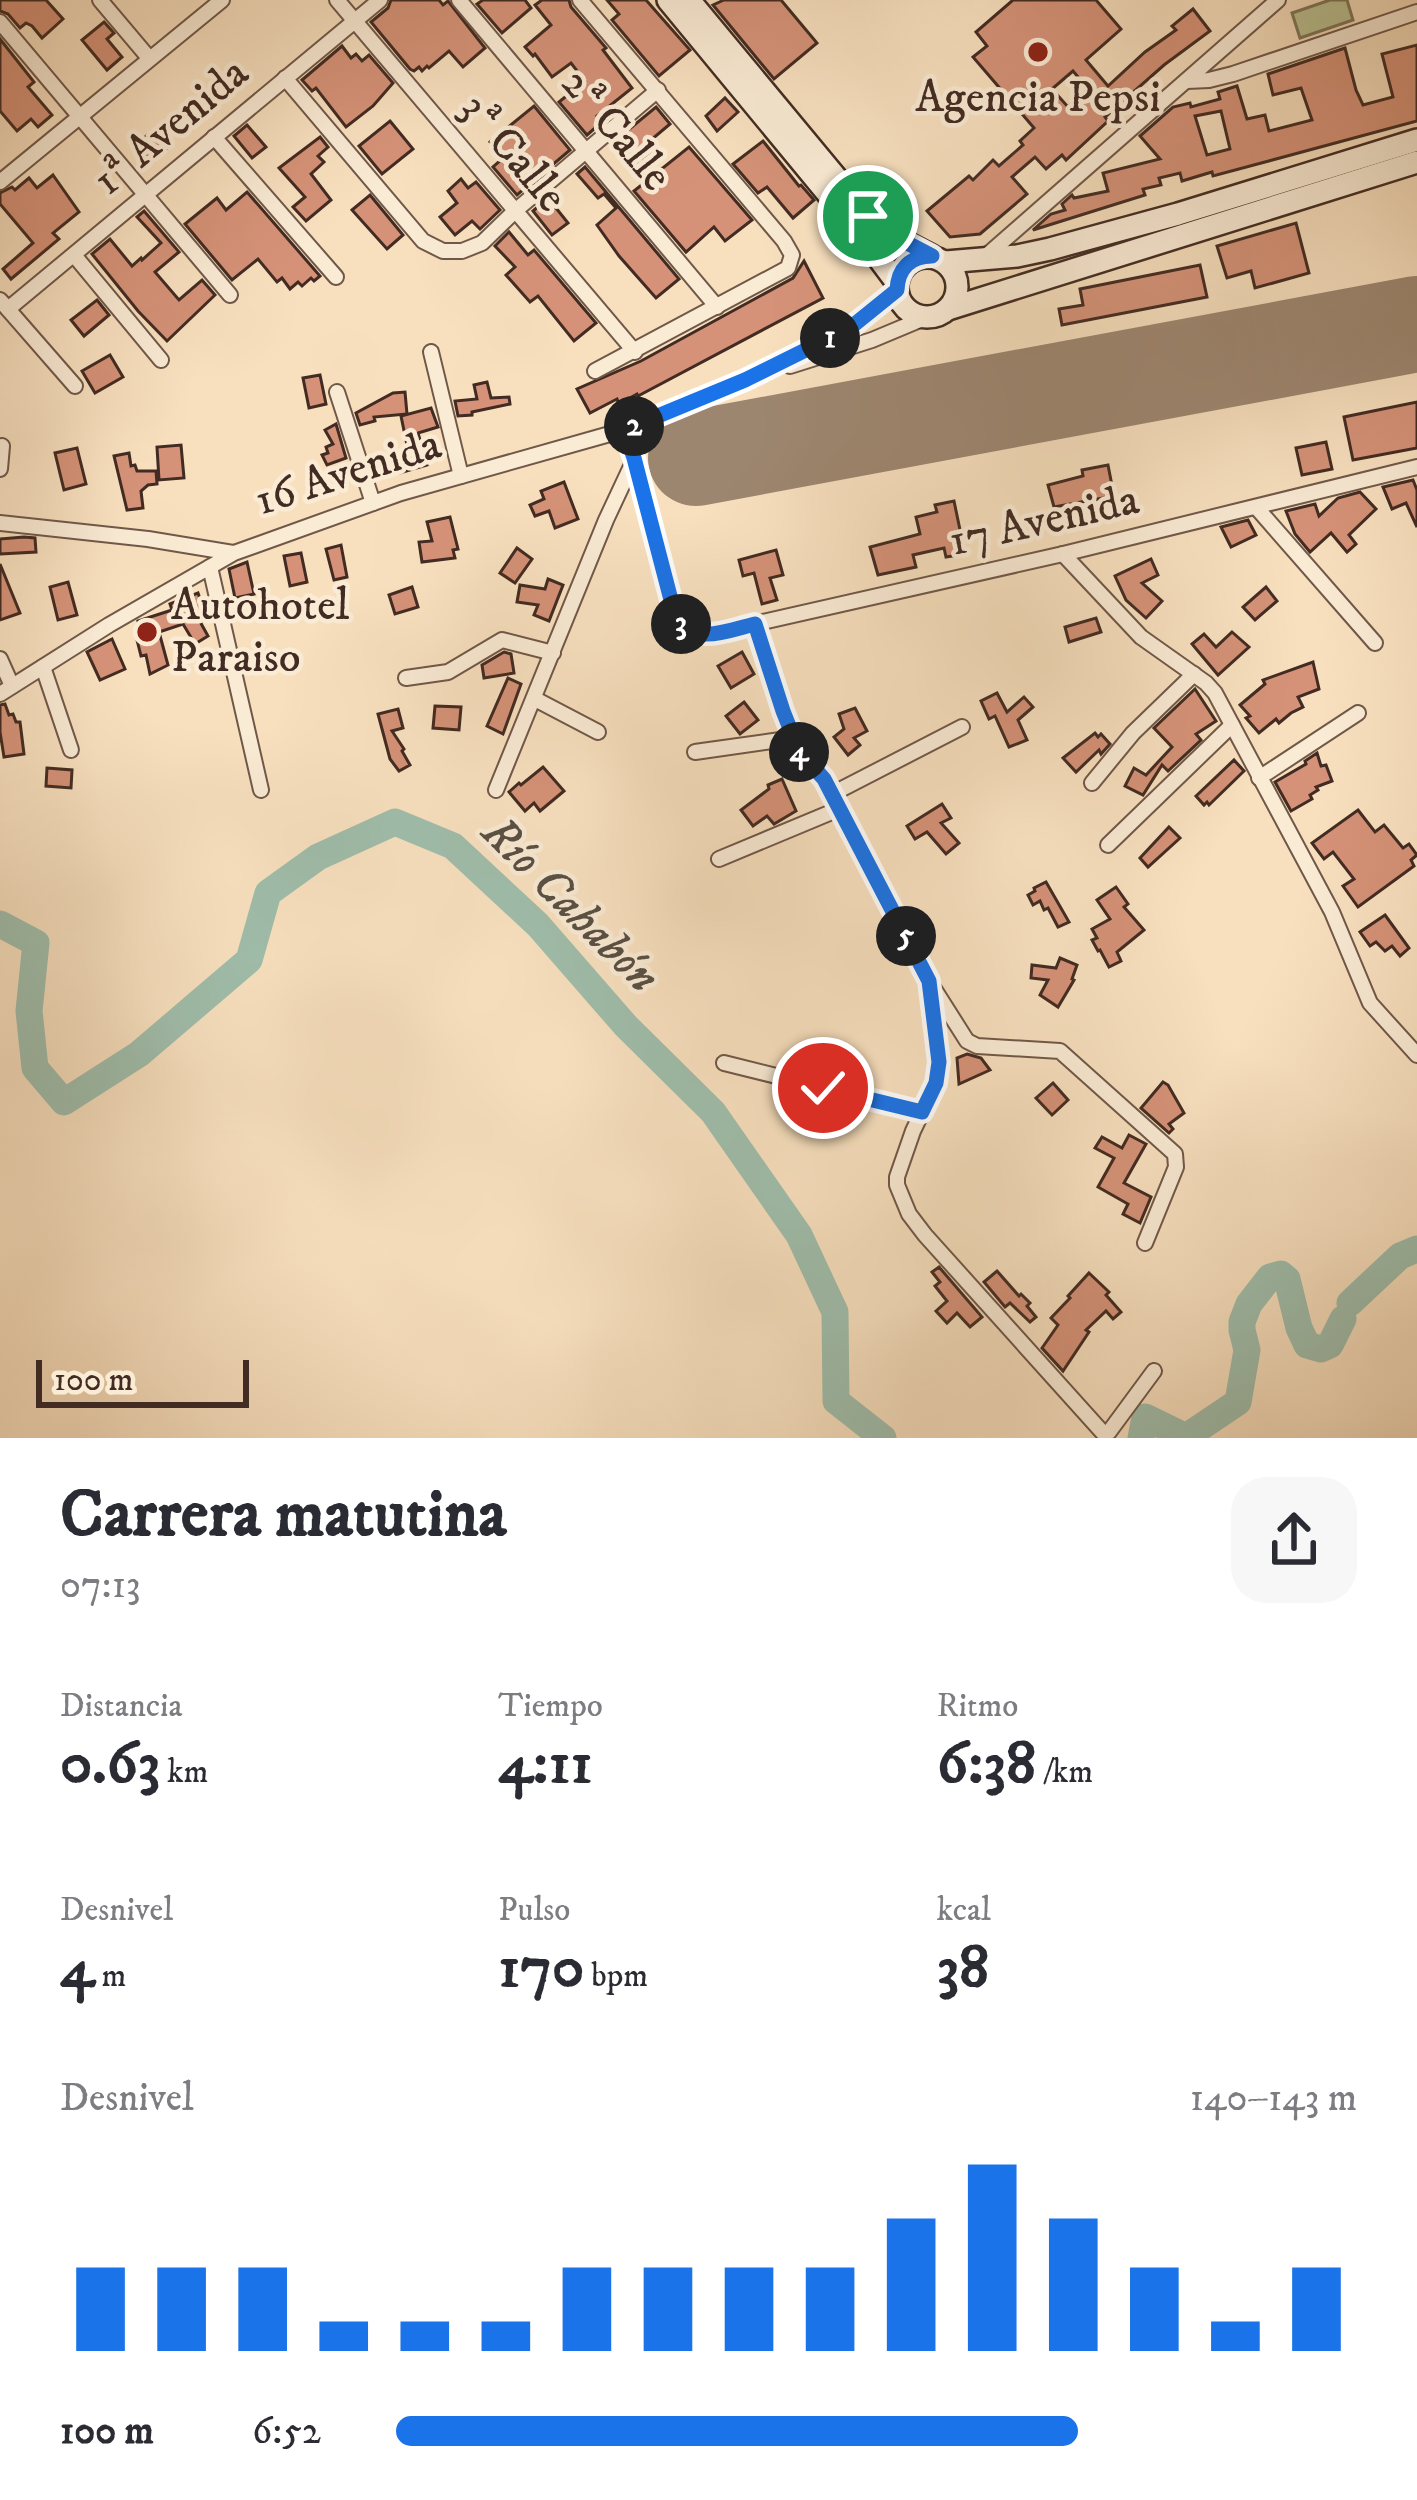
<!DOCTYPE html>
<html lang="es">
<head>
<meta charset="utf-8">
<style>
  body { margin:0; font-family:"IM FELL DW Pica",serif; background:#f7f7f7; color:#2b2b33; height:100vh; display:flex; flex-direction:column; font-size:45px; white-space:nowrap }
  * { box-sizing:border-box; margin:0 }
  p { font-size:39px; color:#7c7c81 }
  .icon { flex:none; width:66px; height:66px; fill:none; stroke:currentColor; stroke-width:2; stroke-linecap:round; stroke-linejoin:round }
  .map { position:relative; height:1438px; overflow:hidden }
  .details { display:flex; flex-direction:column; background:#fff; flex:1 }
  .details>* { flex:none }
  .scale { position:absolute; left:36px; bottom:30px; width:213px; box-sizing:border-box; padding-left:12px; border:6px solid #422b22; border-top:0; font-size:33px; line-height:42px; white-space:nowrap; color:#422b22; -webkit-text-stroke:9px #faebd5; paint-order:stroke }
  .pin { position:absolute; display:grid; place-items:center; width:102px; height:102px; color:#fff; margin:-51px; border:6px solid #fff; border-radius:50%; box-shadow:0 3px 12px #0007 }
  .km { position:absolute; width:60px; height:60px; margin:-30px; border-radius:50%; background:#222; color:#fff; font-size:33px; line-height:60px; text-align:center }
  .round { display:grid; place-items:center; flex:none; width:126px; height:126px; border-radius:36px; background:#f7f7f7 }
  .headline { display:flex; align-items:center; justify-content:space-between; height:204px; padding:0 60px }
  h1 { font-size:66px; font-weight:800; line-height:90px }
  .metrics { display:grid; grid-template-columns:repeat(3,1fr); gap:18px; height:204px; padding:12px 60px }
  .metrics div { display:grid; align-content:center }
  .metrics b { font-size:60px; font-weight:800 }
  .metrics small { font-size:33px; font-weight:400 }
  .metrics p { font-size:33px }
  .chart { height:336px; padding:24px 60px }
  .chart p { display:flex; justify-content:space-between }
  .chart svg { width:100%; height:216px; margin-top:12px; stroke:#1a73e8; stroke-width:6 }
  ul { padding:0 60px; list-style:none; font-size:39px }
  li { display:grid; grid-template-columns:192px 144px 1fr; align-items:center; height:90px }
  li i { height:30px; border-radius:15px; background:#1a73e8 }
  .map>svg:first-child { display:block }
  .green { fill:#bbc394; stroke:#7e775b; stroke-width:3 }
  .lines { fill:none; stroke-linecap:round; stroke-linejoin:round }
  .river { stroke:#9fbeac; stroke-width:27 }
  .runway { stroke:#9d8670; stroke-width:96 }
  .building { fill:#d59278; stroke:#422b22; stroke-width:3; fill-rule:evenodd }
  .street-casing { stroke:#705849; stroke-width:18 }
  .secondary-casing { stroke:#422b22; stroke-width:26 }
  .street { stroke:#faebd5; stroke-width:14 }
  .secondary { stroke:#faebd5; stroke-width:21 }
  .route-casing { stroke:#fff; stroke-width:24 }
  .route { stroke:#1a73e8; stroke-width:15 }
  .poi-dot { fill:#8f2418; stroke:#faebd5; stroke-width:4.5 }
  .labels { text-anchor:middle; dominant-baseline:central; stroke-width:9; stroke-linejoin:round; paint-order:stroke }
  .poi-label { font-size:45px; fill:#422b22; stroke:#faebd5 }
  .street-label { font-size:45px; fill:#422b22; stroke:#faebd5 }
  .water-label { font-size:48px; font-style:italic; fill:#595044; stroke:#faebd5 }
</style>
</head>
<body>
<div class="map">
<svg width="1417" height="1438" viewBox="0 0 1417 1438">
  <rect width="100%" height="100%" fill="#f8e0bf"/>
  <filter id="stains"><feTurbulence type="fractalNoise" baseFrequency=".00167" numOctaves="4"/><feColorMatrix values="0 0 0 0 .2 0 0 0 0 .09 0 0 0 0 .02 0 0 0 .5 -.17"/></filter>
  <radialGradient id="worn" r=".72"><stop offset=".6" stop-color="#630" stop-opacity="0"/><stop offset="1" stop-color="#630" stop-opacity=".3"/></radialGradient>
  <!-- green -->
  <polygon class="green" points="1330,0 1347,0 1353,20 1300,38 1292,13"/>
  <g class="lines">
    <!-- river -->
    <g class="river">
      <polyline points="0,924 36,943 29,1011 35,1068 64,1102 139,1054 249,960 268,893 318,857 395,822 453,846 538,925 626,1026 713,1112 799,1235 835,1312 836,1401 883,1438"/>
      <polyline points="1350,1303 1400,1256 1417,1249"/>
      <polyline points="1141,1438 1145,1417 1186,1437 1238,1402 1247,1350 1242,1330 1242,1322 1249,1304 1270,1277 1281,1274 1287,1279 1299,1328 1307,1345 1321,1349 1330,1345 1343,1319"/>
    </g>
    <!-- runway -->
    <polyline class="runway" points="696,458 1417,324"/>
  </g>
  <!-- building -->
  <g class="building">
    <polygon points="0,0 46,0 63,19 42,38 32,26 26,23 20,28 8,14 0,11"/>
    <polygon points="391,0 439,0 443,5 448,1 485,48 463,67 449,51 429,68 427,66 422,71 419,67 414,71 410,69 371,22 388,8"/>
    <polygon points="483,0 525,0 531,8 502,33 477,4"/>
    <polygon points="542,0 569,0 571,7 606,48 603,50 632,88 597,116 602,122 587,135 559,102 585,81 571,63 552,77 535,54 533,56 525,47 551,25 535,5"/>
    <polygon points="607,0 646,0 690,50 659,76 612,20 619,14"/>
    <polygon points="724,0 781,0 817,43 774,79 713,5"/>
    <path d="M 1013,0 L 1096,0 L 1121,29 L 1086,60 L 1108,86 L 1145,52 L 1176,30 L 1172,26 L 1193,9 L 1210,31 L 1164,65 L 1105,117 L 1108,121 L 1066,160 L 1062,155 L 1046,169 L 1035,157 L 1012,177 L 1027,194 L 980,234 L 950,237 L 927,211 L 969,176 L 973,180 L 993,160 L 999,166 L 1023,145 L 1020,141 L 1034,128 L 973,57 L 987,46 L 976,32 ZM 1073,71 L 1088,89 L 1068,107 L 1052,89 Z"/>
    <polygon points="104,22 114,33 107,39 122,57 107,70 82,40"/>
    <polygon points="0,39 34,82 28,87 52,115 38,127 31,119 17,131 0,111"/>
    <path d="M 1417,45 L 1417,121 L 1213,176 L 1212,172 L 1182,181 L 1180,173 L 1159,178 L 1161,185 L 1143,189 L 1145,195 L 1033,230 L 1051,214 L 1065,210 L 1062,204 L 1072,195 L 1074,198 L 1108,191 L 1103,173 L 1160,159 L 1140,136 L 1173,107 L 1190,103 L 1191,107 L 1220,99 L 1218,92 L 1237,86 L 1247,119 L 1265,115 L 1269,131 L 1312,120 L 1301,88 L 1273,95 L 1268,74 L 1345,48 L 1356,90 L 1363,105 L 1393,97 L 1382,54 ZM 1221,111 L 1230,149 L 1207,155 L 1195,116 Z"/>
    <polygon points="342,46 351,58 356,54 362,61 369,55 393,83 373,106 346,127 316,88 312,91 302,80"/>
    <polygon points="725,98 738,112 717,131 706,116"/>
    <polygon points="534,106 570,150 517,195 493,167 503,158 490,142"/>
    <polygon points="656,107 670,124 645,145 650,152 634,164 616,140"/>
    <polygon points="390,121 413,149 382,174 359,146"/>
    <polygon points="247,125 266,147 252,158 234,136"/>
    <polygon points="152,131 167,148 151,162 136,145"/>
    <polygon points="320,137 328,147 318,156 324,162 311,174 331,200 306,221 293,207 305,197 279,168"/>
    <polygon points="763,141 799,186 801,185 814,200 793,218 767,187 758,193 733,164"/>
    <polygon points="689,147 752,220 725,241 714,227 686,252 634,191"/>
    <polygon points="585,167 679,279 656,298 619,256 597,225 616,208 604,194 598,198 577,174"/>
    <polygon points="53,175 79,212 53,233 59,239 11,279 3,269 33,243 0,204 0,193 12,187 15,190 29,178 37,188"/>
    <polygon points="461,179 468,188 476,182 500,210 480,229 472,221 455,235 440,217 457,203 448,191"/>
    <polygon points="247,192 320,276 314,281 311,278 302,286 298,282 290,289 282,278 277,282 258,259 232,280 185,224 217,198 226,210"/>
    <polygon points="370,195 403,235 387,249 352,210"/>
    <polygon points="548,198 568,223 552,235 533,211"/>
    <polygon points="144,211 179,252 155,272 179,300 202,280 215,295 167,341 138,311 92,254 110,239 132,266 141,258 142,260 161,243 137,217"/>
    <polygon points="1296,223 1309,273 1255,288 1251,271 1227,278 1217,246"/>
    <polygon points="509,232 528,255 534,250 596,323 574,341 538,296 530,302 506,275 515,267 495,246"/>
    <polygon points="804,261 823,298 638,396 637,394 619,404 617,399 590,413 577,389 641,361 793,278"/>
    <polygon points="1200,265 1207,297 1062,325 1059,309 1083,305 1080,289"/>
    <polygon points="97,300 109,315 84,336 71,320"/>
    <polygon points="110,355 123,377 95,393 82,371"/>
    <polygon points="320,375 326,404 309,408 303,378"/>
    <polygon points="487,382 491,398 509,397 510,404 472,412 472,415 458,416 455,401 477,399 474,385"/>
    <polygon points="405,392 407,414 374,417 375,421 360,425 356,413 393,393"/>
    <polygon points="1417,402 1417,448 1353,460 1344,417"/>
    <polygon points="431,408 438,427 418,433 427,465 400,473 394,454 408,450 401,416"/>
    <polygon points="336,424 346,458 327,465 322,455 328,453 326,447 333,444 325,430"/>
    <polygon points="1326,442 1332,469 1302,475 1296,448"/>
    <polygon points="181,445 184,478 159,480 157,447"/>
    <polygon points="77,448 86,484 64,490 55,453"/>
    <polygon points="129,453 131,466 135,465 137,471 156,471 157,484 148,485 141,491 143,508 127,510 114,456"/>
    <polygon points="1108,465 1114,496 1054,507 1048,485 1083,476 1082,470"/>
    <polygon points="1413,480 1417,490 1417,527 1406,503 1392,509 1383,487"/>
    <polygon points="564,482 578,519 555,528 549,511 535,516 530,505 544,499 541,491"/>
    <polygon points="1360,492 1376,509 1349,535 1356,544 1347,552 1331,533 1310,552 1295,534 1286,511 1315,504 1319,516 1338,498"/>
    <polygon points="954,501 965,554 946,557 944,548 913,555 916,567 878,575 870,547 920,534 916,517 937,512 935,505"/>
    <polygon points="450,517 458,549 453,550 455,558 422,562 419,542 432,541 427,522"/>
    <polygon points="1248,520 1256,535 1231,547 1221,527"/>
    <polygon points="24,537 35,538 36,552 0,554 0,539"/>
    <polygon points="341,545 347,577 334,580 326,549"/>
    <polygon points="517,548 532,559 515,583 500,573"/>
    <polygon points="776,550 783,575 770,578 777,600 762,604 754,573 743,576 739,560"/>
    <polygon points="301,553 307,582 290,586 284,556"/>
    <polygon points="1151,559 1158,575 1142,583 1162,601 1146,618 1126,600 1115,576"/>
    <polygon points="247,562 254,594 235,598 229,569"/>
    <polygon points="0,564 20,613 0,620"/>
    <polygon points="548,579 563,585 549,621 534,615 538,605 517,602 520,585 545,589"/>
    <polygon points="68,582 77,615 58,620 50,587"/>
    <polygon points="412,587 418,607 395,614 389,595"/>
    <polygon points="1266,587 1277,601 1255,620 1243,607"/>
    <polygon points="198,593 206,615 198,618 208,636 195,644 183,624 159,632 168,665 150,674 146,655 141,656 137,640 143,639 138,621 172,610 170,604"/>
    <polygon points="1096,618 1101,632 1069,642 1065,627"/>
    <polygon points="1232,632 1249,647 1218,675 1192,644 1204,634 1216,647"/>
    <polygon points="112,639 125,669 100,680 87,652"/>
    <polygon points="504,652 511,654 514,673 484,678 482,665"/>
    <polygon points="742,652 754,674 731,688 718,666"/>
    <polygon points="1313,662 1319,689 1298,697 1303,707 1291,713 1279,723 1276,719 1259,733 1246,718 1250,716 1240,705 1265,684 1263,680"/>
    <polygon points="508,678 521,684 503,734 487,726"/>
    <polygon points="1195,689 1216,721 1196,734 1201,740 1168,771 1162,765 1143,795 1125,786 1134,768 1146,775 1172,747 1154,728"/>
    <polygon points="997,693 1007,712 1024,697 1033,707 1018,720 1027,740 1009,747 995,716 989,719 981,701"/>
    <polygon points="744,702 758,720 740,734 726,716"/>
    <polygon points="5,704 9,715 13,714 16,722 20,722 24,754 4,757 0,732 0,705"/>
    <polygon points="435,706 461,707 459,730 433,728"/>
    <polygon points="855,708 867,731 854,738 860,745 848,755 834,737 844,729 839,714"/>
    <polygon points="398,709 403,728 392,731 404,749 402,751 410,765 399,771 390,759 378,714"/>
    <polygon points="1095,733 1098,737 1101,734 1110,744 1101,754 1099,750 1076,772 1063,758"/>
    <polygon points="1317,753 1321,766 1326,765 1332,781 1316,787 1318,790 1310,795 1312,799 1291,811 1275,782 1306,764 1305,761"/>
    <polygon points="1234,760 1244,771 1209,805 1207,802 1204,805 1196,796"/>
    <polygon points="543,767 564,791 540,811 534,803 525,811 509,792 519,783 521,785"/>
    <polygon points="47,768 72,770 71,788 46,786"/>
    <polygon points="782,779 796,811 774,824 767,816 753,826 741,810 769,789 768,785"/>
    <polygon points="942,804 951,818 941,823 959,843 946,854 927,832 915,839 907,826"/>
    <polygon points="1358,810 1375,832 1384,825 1403,848 1409,844 1417,855 1411,860 1414,866 1358,907 1343,886 1354,879 1333,852 1324,859 1312,843"/>
    <polygon points="1169,827 1180,838 1148,867 1140,858"/>
    <polygon points="1046,882 1069,922 1058,927 1048,908 1044,910 1040,901 1033,905 1028,895 1035,891 1034,888"/>
    <polygon points="1116,887 1128,904 1124,907 1144,930 1117,952 1121,961 1109,967 1100,950 1098,951 1092,940 1097,938 1092,929 1110,919 1097,900"/>
    <polygon points="1385,915 1409,948 1400,956 1392,946 1385,951 1376,942 1370,946 1360,932"/>
    <polygon points="1060,958 1077,965 1072,979 1074,980 1058,1007 1040,995 1048,980 1031,978 1032,965 1056,968"/>
    <polygon points="967,1054 981,1058 990,1070 959,1084 957,1058"/>
    <polygon points="1163,1082 1168,1085 1184,1113 1169,1124 1173,1129 1169,1133 1141,1108"/>
    <polygon points="1053,1083 1068,1100 1052,1115 1036,1098"/>
    <polygon points="1129,1135 1146,1144 1124,1183 1151,1197 1140,1223 1123,1214 1128,1204 1098,1187 1114,1158 1095,1148 1102,1137 1122,1148"/>
    <polygon points="939,1267 982,1317 970,1327 957,1313 947,1323 936,1311 947,1301 935,1286 940,1282 932,1272"/>
    <polygon points="997,1271 1019,1296 1021,1294 1030,1303 1027,1306 1036,1317 1030,1322 1010,1303 1005,1307 984,1282"/>
    <polygon points="1089,1273 1109,1292 1106,1295 1121,1312 1113,1319 1106,1311 1086,1330 1089,1332 1063,1371 1042,1348 1058,1325 1051,1318 1070,1298 1068,1296"/>
  </g>
  <g class="lines">
    <!-- street casing -->
    <g class="street-casing">
      <g id="street">
        <polyline points="100,0 149,58"/>
        <polyline points="337,0 635,352"/>
        <polyline points="459,0 717,307"/>
        <polyline points="580,0 784,241 792,255 788,268 595,371"/>
        <polyline points="0,22 230,295"/>
        <polyline points="285,78 423,241 443,251 462,251 482,243 515,211 658,90"/>
        <polyline points="1187,81 1209,80 1233,74 1417,12"/>
        <polyline points="214,137 336,277"/>
        <polyline points="0,182 222,0"/>
        <polyline points="74,255 161,360"/>
        <polyline points="986,256 1278,0"/>
        <polyline points="0,300 75,386"/>
        <polyline points="8,309 380,0"/>
        <polyline points="431,352 461,476"/>
        <polyline points="790,366 872,340 927,317"/>
        <polyline points="337,392 373,503"/>
        <polyline points="624,430 635,458 676,618 687,631 705,635 1063,554 1417,467"/>
        <polyline points="0,469 2,446"/>
        <polyline points="1256,507 1375,643"/>
        <polyline points="0,523 148,539 233,553"/>
        <polyline points="1063,554 1141,637 1206,683 1215,693 1332,912 1370,1003 1417,1055"/>
        <polyline points="210,567 261,790"/>
        <polyline points="755,624 783,711 799,751 824,779 929,981 967,1041 977,1046 1060,1051 1175,1154 1176,1167 1145,1243"/>
        <polyline points="0,659 12,686"/>
        <polyline points="43,667 71,750"/>
        <polyline points="406,678 448,672 502,640 553,653"/>
        <polyline points="0,694 109,625 234,553 401,493 624,430 745,380 850,328 897,291"/>
        <polyline points="535,699 598,732"/>
        <polyline points="695,752 794,738"/>
        <polyline points="1259,778 1358,713"/>
        <polyline points="1092,783 1133,733 1194,674"/>
        <polyline points="496,790 606,520 635,458"/>
        <polyline points="832,794 962,727"/>
        <polyline points="1108,845 1232,725"/>
        <polyline points="719,859 839,809"/>
        <polyline points="930,987 938,1040 939,1062 936,1083 913,1131 897,1177 897,1185 909,1214 925,1235 1104,1434 1109,1432 1154,1371"/>
        <polyline points="724,1063 922,1112"/>
      </g>
    </g>
    <!-- secondary casing -->
    <g class="secondary-casing">
      <g id="secondary">
        <polyline points="668,0 856,228 897,283"/>
        <polyline points="689,0 868,216 890,234 932,256"/>
        <circle cx="927" cy="287" r="30"/>
        <polyline points="946,262 1017,256 1050,249 1178,214 1417,140"/>
        <polyline points="948,309 1417,162"/>
      </g>
    </g>
    <!-- street -->
    <use href="#street" class="street"/>
    <!-- secondary -->
    <use href="#secondary" class="secondary"/>
  </g>
  <g class="lines">
    <!-- route casing -->
    <g class="route-casing">
      <path id="route" d="M 823,1088 L 922,1112 L 936,1083 L 939,1062 L 929,981 L 824,779 L 799,751 L 783,711 L 755,624 C 725,631 699,645 676,619 L 634,458 L 624,430 L 745,380 L 850,328 L 897,290 C 898,269 910,256 932,256 L 890,234 L 868,216"/>
    </g>
    <!-- route -->
    <use href="#route" class="route"/>
  </g>
  <!-- markers -->
  <g class="poi-dot">
    <circle cx="1038" cy="52" r="12"/>
    <circle cx="147" cy="632" r="12"/>
  </g>
  <g class="labels">
    <!-- poi labels -->
    <g class="poi-label">
      <text x="1038" y="98">Agencia Pepsi</text>
      <text x="171" y="606" text-anchor="start">Autohotel<tspan x="171" dy="52">Paraiso</tspan></text>
    </g>
    <!-- street labels -->
    <g class="street-label">
      <text transform="translate(171 127) rotate(-40)">1ª Avenida</text>
      <text transform="translate(616 130) rotate(50)">2ª Calle</text>
      <text transform="translate(513 153) rotate(50)">3ª Calle</text>
      <text transform="translate(348 473) rotate(-18)">16 Avenida</text>
      <text transform="translate(1044 521) rotate(-13)">17 Avenida</text>
    </g>
    <!-- water labels -->
    <g class="water-label">
      <text transform="translate(570 905) rotate(45)">Río Cahabón</text>
    </g>
  </g>
  <rect width="100%" height="100%" filter="url(#stains)"/>
  <rect width="100%" height="100%" fill="url(#worn)"/>
</svg>
<div class="scale">100 m</div>
<div class="pin" style="left:868px;top:216px;background:#1e9e55"><svg class="icon" aria-label="arrive" viewBox="0 0 24 24"><path d="M6 21V4h12l-3 4 3 4H6"/></svg></div>
<div class="pin" style="left:823px;top:1088px;background:#d93025"><svg class="icon" aria-label="check" viewBox="0 0 24 24"><path d="M5 12l5 5 9-10"/></svg></div>
<b class="km" style="left:830px;top:338px">1</b>
<b class="km" style="left:634px;top:426px">2</b>
<b class="km" style="left:681px;top:624px">3</b>
<b class="km" style="left:799px;top:752px">4</b>
<b class="km" style="left:906px;top:936px">5</b>
</div>
<section class="details">
<div class="headline"><div><h1>Carrera matutina</h1><p>07:13</p></div><a class="round"><svg class="icon" aria-label="share" viewBox="0 0 24 24"><path d="M12 15V3M7 8l5-5 5 5M5 13v7h14v-7"/></svg></a></div>
<div class="metrics">
<div><p>Distancia</p><b>0.63<small> km</small></b></div>
<div><p>Tiempo</p><b>4:11</b></div>
<div><p>Ritmo</p><b>6:38<small> /km</small></b></div>
</div>
<div class="metrics">
<div><p>Desnivel</p><b>4<small> m</small></b></div>
<div><p>Pulso</p><b>170<small> bpm</small></b></div>
<div><p>kcal</p><b>38</b></div>
</div>
<div class="chart"><p><span>Desnivel</span>140–143 m</p>
<svg viewBox="0 0 160 44" preserveAspectRatio="none"><path d="M5 44V27M15 44V27M25 44V27M35 44V38M45 44V38M55 44V38M65 44V27M75 44V27M85 44V27M95 44V27M105 44V17M115 44V6M125 44V17M135 44V27M145 44V38M155 44V27"/></svg>
</div>
<ul>
<li><b>100 m</b>6:52<i style="width:71%"></i></li>
</ul>
</section>
</body>
</html>
